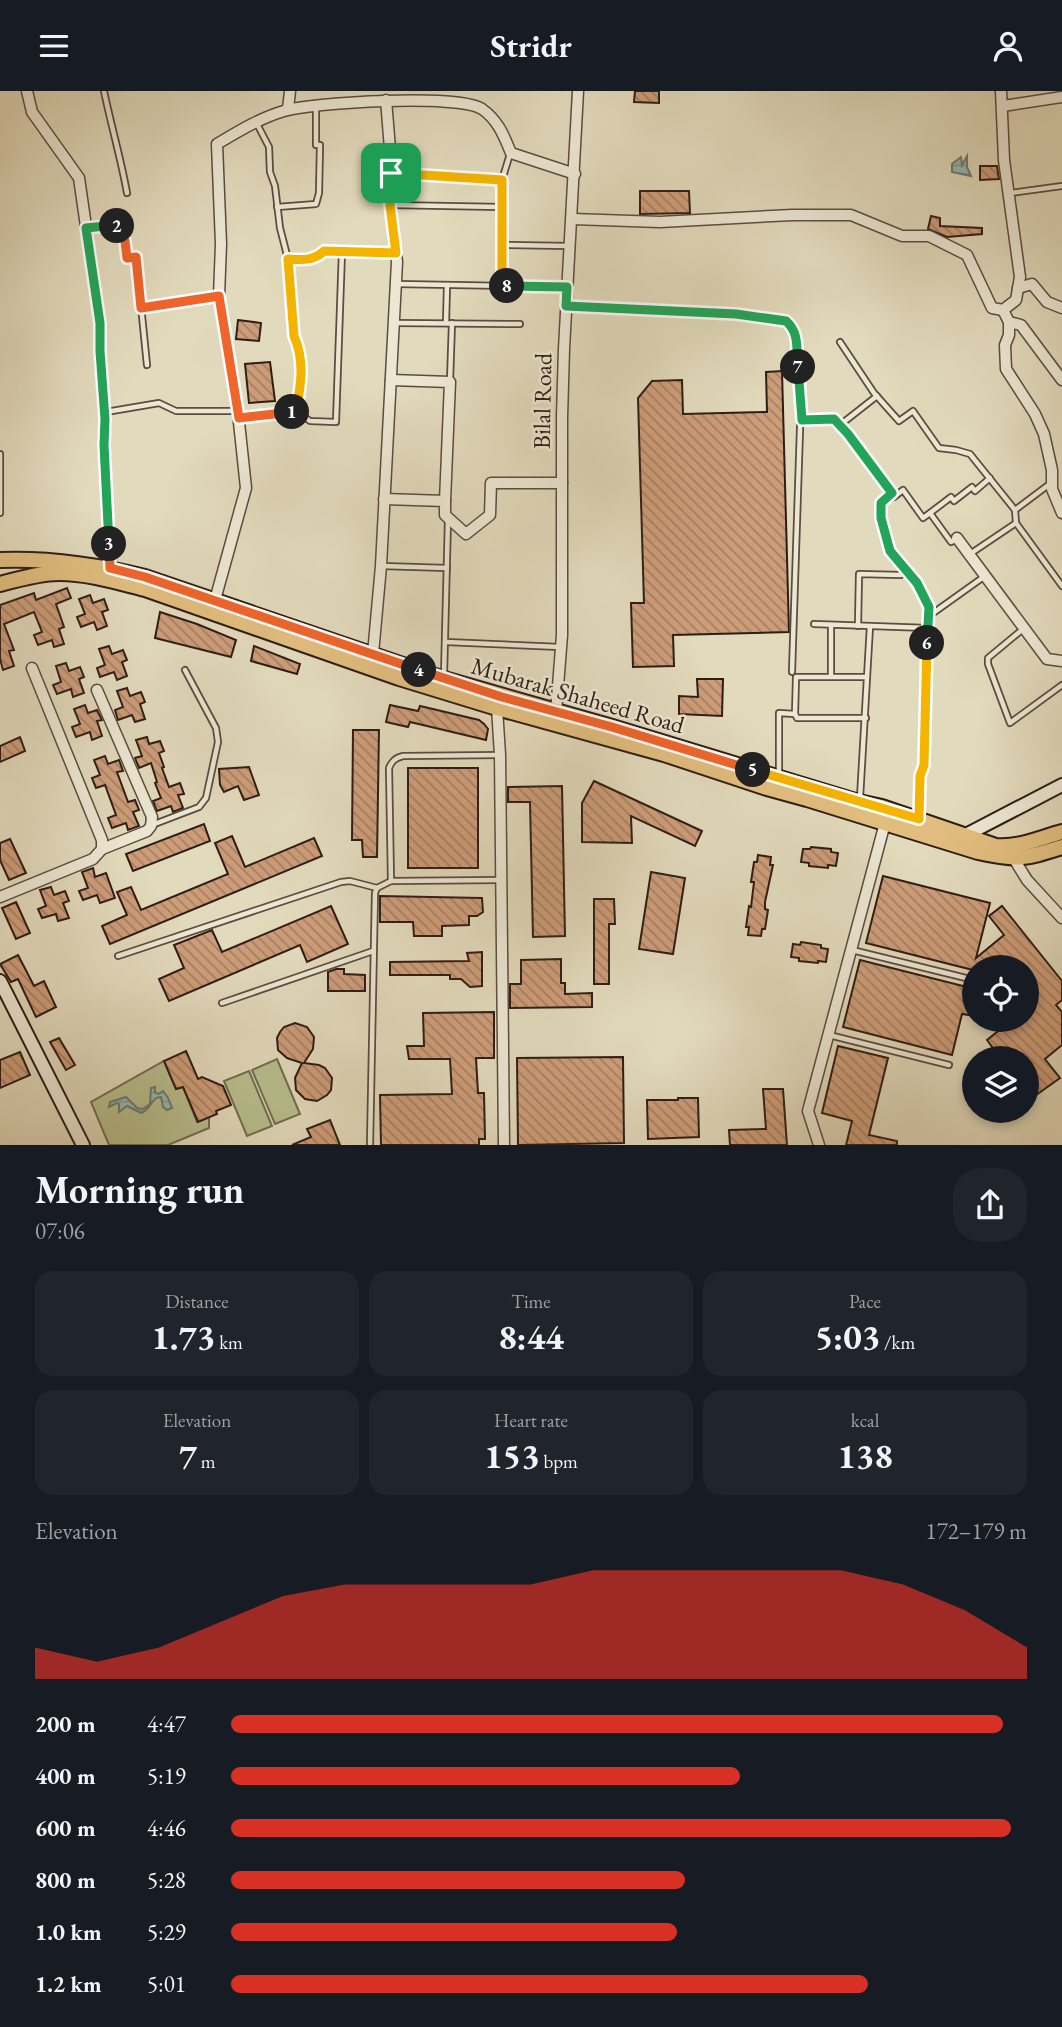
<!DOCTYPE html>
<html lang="en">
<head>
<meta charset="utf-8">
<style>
  body { margin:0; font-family:"EB Garamond",serif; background:#20242c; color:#f1f3f6; height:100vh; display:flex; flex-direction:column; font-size:26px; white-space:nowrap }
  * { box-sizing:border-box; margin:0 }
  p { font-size:23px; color:#9ea1a6 }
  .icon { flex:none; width:38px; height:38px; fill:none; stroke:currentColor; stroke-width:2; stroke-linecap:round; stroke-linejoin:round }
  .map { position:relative; height:1054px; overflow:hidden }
  .side { display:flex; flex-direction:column; background:#171b24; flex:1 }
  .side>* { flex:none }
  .fabs { position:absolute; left:962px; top:864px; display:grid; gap:14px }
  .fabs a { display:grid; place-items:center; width:77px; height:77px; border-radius:50%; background:#171b24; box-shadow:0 4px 10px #0003; font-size:35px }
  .pin { position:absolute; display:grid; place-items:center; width:60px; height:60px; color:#fff; margin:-30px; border-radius:14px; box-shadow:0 4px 10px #0006 }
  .km { position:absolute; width:35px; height:35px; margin:-18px; border-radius:50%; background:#222; color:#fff; font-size:19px; line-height:35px; text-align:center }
  .round { display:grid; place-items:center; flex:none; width:74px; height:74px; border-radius:28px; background:#20242c }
  .overview { display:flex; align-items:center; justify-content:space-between; height:119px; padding:0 35px }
  h1 { font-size:38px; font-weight:700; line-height:52px }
  .stats { display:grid; grid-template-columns:repeat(3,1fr); gap:10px; height:119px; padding:7px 35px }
  .stats div { display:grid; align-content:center; border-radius:18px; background:#20242c; text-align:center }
  .stats b { font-size:35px; font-weight:700 }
  .stats small { font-size:19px; font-weight:400 }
  .stats p { font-size:19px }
  .chart { height:196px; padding:14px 35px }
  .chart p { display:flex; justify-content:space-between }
  .chart svg { width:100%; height:126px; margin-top:7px; fill:#d93025; opacity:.7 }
  ul { padding:0 35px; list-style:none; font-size:23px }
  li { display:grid; grid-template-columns:112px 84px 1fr; align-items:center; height:52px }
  li i { height:18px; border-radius:9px; background:#d93025 }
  header { display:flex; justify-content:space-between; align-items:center; height:91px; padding:0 35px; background:#171b24; font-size:32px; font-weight:700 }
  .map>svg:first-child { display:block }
  .green { fill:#b8be8d; stroke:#736e52; stroke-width:2 }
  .water { fill:url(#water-rules); stroke:#6c7b74; stroke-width:2 }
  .building { fill:url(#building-back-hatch); stroke:#2e1d16; stroke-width:2 }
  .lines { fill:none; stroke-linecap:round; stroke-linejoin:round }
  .lane-casing { stroke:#5b4c40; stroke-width:8 }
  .street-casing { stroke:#5b4c40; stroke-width:13 }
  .secondary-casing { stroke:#2e1d16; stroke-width:16 }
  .primary-casing { stroke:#2e1d16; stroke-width:18 }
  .lane { stroke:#ece7d3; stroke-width:4.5 }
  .street { stroke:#ece7d3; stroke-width:10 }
  .secondary { stroke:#ece7d3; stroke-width:12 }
  .primary { stroke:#e1bd7e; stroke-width:14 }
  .split-1-casing { stroke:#fff; stroke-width:14 }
  .split-2-casing { stroke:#fff; stroke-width:14 }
  .split-3-casing { stroke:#fff; stroke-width:14 }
  .split-4-casing { stroke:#fff; stroke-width:14 }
  .split-5-casing { stroke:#fff; stroke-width:14 }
  .split-6-casing { stroke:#fff; stroke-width:14 }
  .split-7-casing { stroke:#fff; stroke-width:14 }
  .split-8-casing { stroke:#fff; stroke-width:14 }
  .split-9-casing { stroke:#fff; stroke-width:14 }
  .split-1 { stroke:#f5b400; stroke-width:9 }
  .split-2 { stroke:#f0652b; stroke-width:9 }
  .split-3 { stroke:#22a559; stroke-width:9 }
  .split-4 { stroke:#f0652b; stroke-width:9 }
  .split-5 { stroke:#f0652b; stroke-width:9 }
  .split-6 { stroke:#f5b400; stroke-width:9 }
  .split-7 { stroke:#22a559; stroke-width:9 }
  .split-8 { stroke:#22a559; stroke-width:9 }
  .split-9 { stroke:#f5b400; stroke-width:9 }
  .labels { text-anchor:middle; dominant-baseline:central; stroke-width:5; stroke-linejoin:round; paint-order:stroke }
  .street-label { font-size:24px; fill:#2e1d16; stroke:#ece7d3 }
</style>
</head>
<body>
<header><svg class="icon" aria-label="menu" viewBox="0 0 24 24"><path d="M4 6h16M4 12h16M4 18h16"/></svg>Stridr<svg class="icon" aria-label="person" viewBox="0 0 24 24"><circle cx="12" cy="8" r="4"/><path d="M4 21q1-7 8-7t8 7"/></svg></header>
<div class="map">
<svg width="1062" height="1054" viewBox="0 0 1062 1054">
  <defs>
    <pattern id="water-rules" width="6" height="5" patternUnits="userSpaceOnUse" patternTransform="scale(1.75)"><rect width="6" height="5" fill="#95bab3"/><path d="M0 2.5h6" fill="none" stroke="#819f99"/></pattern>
    <pattern id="building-back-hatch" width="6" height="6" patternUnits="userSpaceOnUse" patternTransform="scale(1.75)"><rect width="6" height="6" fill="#cd9d79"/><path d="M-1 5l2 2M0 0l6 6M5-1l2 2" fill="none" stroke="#a77f62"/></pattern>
  </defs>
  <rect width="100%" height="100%" fill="#e2dabc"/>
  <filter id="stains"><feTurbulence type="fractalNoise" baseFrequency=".00286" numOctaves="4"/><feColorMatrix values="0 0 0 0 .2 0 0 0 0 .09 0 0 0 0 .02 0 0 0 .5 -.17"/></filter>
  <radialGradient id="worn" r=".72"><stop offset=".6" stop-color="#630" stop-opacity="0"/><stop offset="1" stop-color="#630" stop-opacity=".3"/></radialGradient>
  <!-- green -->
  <g class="green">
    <polygon points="277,968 300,1023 275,1033 252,979"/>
    <polygon points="164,970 176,998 183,996 197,1031 209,1026 209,1037 168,1054 109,1054 91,1011"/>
    <polygon points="249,980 272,1035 247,1045 224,990"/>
  </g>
  <!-- water -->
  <g class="water">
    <polygon points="967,65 967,76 971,85 952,81 952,73 961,66 962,74"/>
    <path d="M 155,996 L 155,1001 L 158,1003 L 163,1000 L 168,1007 L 172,1017 L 167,1019 L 163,1016 L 161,1006 C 151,1006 152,1018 141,1022 L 127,1015 L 119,1021 L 119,1013 L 117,1012 L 109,1016 L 110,1011 L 126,1006 L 137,1017 L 143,1018 L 150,1013 L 151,997 Z"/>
  </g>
  <!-- building -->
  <g class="building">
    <polygon points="635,0 659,0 659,12 634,11"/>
    <polygon points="980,75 997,75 999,88 980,89"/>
    <polygon points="640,100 689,100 690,122 640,123"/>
    <polygon points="931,125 940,127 940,135 982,137 982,143 947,146 928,138"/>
    <polygon points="238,229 261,232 259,250 236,248"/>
    <polygon points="270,271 275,310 249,312 245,273"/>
    <polygon points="782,280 789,541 673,544 674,575 633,576 631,512 644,512 638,307 652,290 682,289 683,323 767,321 766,281"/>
    <polygon points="67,497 71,507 56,513 64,536 59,538 64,553 54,556 52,549 38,554 34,544 42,541 34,521 4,533 14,559 9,560 14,575 3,579 0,568 0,514 34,502 36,509"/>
    <polygon points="90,504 93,512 104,508 108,519 102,521 107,535 97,539 94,531 81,536 77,526 85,523 79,508"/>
    <polygon points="160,521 197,533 236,549 231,566 155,547"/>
    <polygon points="109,555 112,563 123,559 127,569 122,571 127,585 117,589 114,581 100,586 97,577 105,574 99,558"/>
    <polygon points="254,555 300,573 297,583 251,570"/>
    <polygon points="66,572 69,580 80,576 84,586 79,588 84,602 73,606 71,598 57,603 53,594 61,591 56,575"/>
    <polygon points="697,588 723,588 722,625 679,623 679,605 698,606"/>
    <polygon points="127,597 130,605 141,601 145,611 140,613 145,628 135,631 132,624 118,629 115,619 123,616 117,600"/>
    <polygon points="85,614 88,622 97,619 102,629 97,630 102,645 92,649 90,641 76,646 72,636 80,633 74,618"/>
    <polygon points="390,614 418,620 420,615 479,629 484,633 488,638 486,649 410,631 408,636 386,631"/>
    <polygon points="353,639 379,639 377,766 363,766 362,749 352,749"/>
    <polygon points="20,646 25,660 0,671 0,655"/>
    <polygon points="147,646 149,653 160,650 164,660 159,662 164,676 162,677 169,696 180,692 184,703 178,704 183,717 173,721 171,715 157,720 153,710 161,707 155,692 157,691 151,672 139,677 135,667 142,665 136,649"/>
    <polygon points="105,665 108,673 119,669 123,680 117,681 128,711 135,709 139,719 133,721 139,735 128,739 126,732 112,737 108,727 116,724 105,694 96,697 92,687 100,684 94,669"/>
    <polygon points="249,676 259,704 244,709 238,695 224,701 220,694 219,678"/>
    <rect x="408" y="677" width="70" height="100"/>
    <polygon points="594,690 702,740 695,755 631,725 632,752 582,751 582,712"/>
    <polygon points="562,695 565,845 533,846 530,711 508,711 508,696"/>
    <polygon points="204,733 210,750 133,780 126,763"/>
    <polygon points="232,745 245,776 314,747 322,765 110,853 102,835 127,824 117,801 131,796 141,819 228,783 215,752"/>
    <polygon points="10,748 26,782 9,789 0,769 0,752"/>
    <polygon points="811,756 831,758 831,761 838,762 836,775 828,774 828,777 809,775 809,772 801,771 803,758 810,758"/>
    <polygon points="758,764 771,766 770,774 773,774 765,811 765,818 768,819 765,838 762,838 761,845 748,844 749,836 746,836 749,815 751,816 754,791 751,791 754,771 757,771"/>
    <polygon points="93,777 95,786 106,782 115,807 100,812 97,804 83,809 79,800 88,797 82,781"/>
    <polygon points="651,781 685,787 673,863 639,858"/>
    <polygon points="883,785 990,812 976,867 1004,844 989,825 1002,815 1062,890 1062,909 1056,914 1062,921 1062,954 1045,968 1060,987 1032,1007 1027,1001 1027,968 1001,968 987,949 1012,929 1027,929 1027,917 1035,911 1027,901 1027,877 974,877 973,879 866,852"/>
    <polygon points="51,796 54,804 65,800 69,810 63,812 69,827 58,830 56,823 42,827 38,818 46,815 40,799"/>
    <polygon points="380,805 482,807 483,821 477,825 469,825 469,834 442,835 442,845 414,845 413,831 380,831"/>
    <polygon points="594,808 614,808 615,833 609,833 609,893 594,893"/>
    <polygon points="16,811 30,842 16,848 2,817"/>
    <polygon points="331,815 348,853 307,871 300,854 169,910 159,888 184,877 174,854 212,839 222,861"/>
    <polygon points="801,851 821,854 821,857 828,858 826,871 818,870 818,872 799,870 799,867 791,866 793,853 800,854"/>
    <polygon points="482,861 482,895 470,896 461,888 450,888 450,884 390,884 390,871 469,870 467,862"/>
    <polygon points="18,864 34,895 44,890 56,916 36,926 18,888 11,891 0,873"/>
    <polygon points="561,868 561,892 565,892 565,903 592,902 592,916 510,917 510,893 521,893 521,869"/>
    <polygon points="860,869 975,898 975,925 962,923 952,964 843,936"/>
    <polygon points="336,878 344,878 344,883 365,884 365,900 328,900 328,881"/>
    <polygon points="494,921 494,967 476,967 478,1002 484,1002 485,1048 479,1048 479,1054 381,1054 380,1004 452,1003 450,968 409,968 407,955 424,955 423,922"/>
    <polygon points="295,932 307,936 314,946 313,958 304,972 319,974 325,977 332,987 331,999 327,1004 317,1010 305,1008 296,999 295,987 302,972 287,967 278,959 277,947 280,941 284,936"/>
    <polygon points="59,947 75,974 66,979 50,951"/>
    <polygon points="838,955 888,967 869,1044 897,1050 897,1054 846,1054 852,1030 822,1022"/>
    <polygon points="186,960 198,988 202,986 223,995 231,1014 216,1020 217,1023 198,1031 183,996 176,998 164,970"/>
    <polygon points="20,961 30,984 0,997 0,969"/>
    <polygon points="623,966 624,1052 518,1054 517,967"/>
    <polygon points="763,998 783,998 787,1054 730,1054 729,1039 766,1038"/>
    <polygon points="678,1007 698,1007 699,1046 648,1048 647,1009 678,1009"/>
    <polygon points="330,1029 340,1054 292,1054 311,1046 307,1038"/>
  </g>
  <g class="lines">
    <!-- lane casing -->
    <g class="lane-casing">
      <g id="lane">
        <path d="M 104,0 C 111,34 121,68 127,102"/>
        <path d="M 256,31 L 269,56 L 270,81 L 275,95 L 280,137 L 288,168 L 294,245 C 305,270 301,294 296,320"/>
        <polyline points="392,82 502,89"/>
        <polyline points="1010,102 1062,95"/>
        <polyline points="391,114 501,116"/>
        <polyline points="277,116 316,113 319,102 320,54 316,54 316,17"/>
        <polyline points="86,137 116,134 125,150 127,167 136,166 147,274"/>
        <polyline points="504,154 569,155"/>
        <path d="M 288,168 C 301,169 314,170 324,160 L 396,162"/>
        <polyline points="397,193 567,196"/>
        <polyline points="502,195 502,89 510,63"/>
        <polyline points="567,215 736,223 786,230 791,234 797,249 801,308 792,581"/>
        <polyline points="141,217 219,205"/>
        <polyline points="395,232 520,233"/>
        <polyline points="446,232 447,194"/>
        <polyline points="840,251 874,302 899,330 913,320 939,357 956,359 970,363 1015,419"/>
        <polyline points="450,290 452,232"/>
        <polyline points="106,321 159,312 176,320 238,320"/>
        <polyline points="239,326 296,320 310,330 336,331 342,160"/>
        <polyline points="802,329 834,328 848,343 892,402 881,412 881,427 890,460 917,492 929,515 924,674 921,685 919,727"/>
        <polyline points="840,334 877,305"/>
        <polyline points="0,363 0,422"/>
        <polyline points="892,402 894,406 903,399 923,427 930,422 951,451 956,448"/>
        <polyline points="930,422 951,406 954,410 972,396 975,400 990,387"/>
        <polyline points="1016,432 1015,419 1051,392"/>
        <polyline points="970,463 1016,432 1062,495"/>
        <polyline points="382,475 447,477"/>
        <polyline points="929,525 985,485"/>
        <polyline points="814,533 928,537"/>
        <polyline points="831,534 831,585"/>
        <polyline points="858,535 859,483 901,484 908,479"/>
        <polyline points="1023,538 988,567 988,573 1010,632 1062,594"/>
        <polyline points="446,551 560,556"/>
        <polyline points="444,584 448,428"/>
        <polyline points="795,623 797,627 866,627"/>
        <polyline points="779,682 779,622 795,623 796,586 867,586"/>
        <polyline points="860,707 870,535"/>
        <polyline points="152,734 199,716 206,707 218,651 216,637 185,579"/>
        <path d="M 391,790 L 389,677 C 392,670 395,667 403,665 L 499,664"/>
        <polyline points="852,859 970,888"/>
        <polyline points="118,865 341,791 350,790 377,797"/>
        <polyline points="222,912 373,860"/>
        <polyline points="829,944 949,974"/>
        <polyline points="370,1054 375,802 377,797 391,790 500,789"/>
      </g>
    </g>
    <!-- street casing -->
    <g class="street-casing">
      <g id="street">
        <polyline points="27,0 32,21 79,87 100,232 100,260 105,328 104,354 110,477"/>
        <polyline points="1003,15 1062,6"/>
        <polyline points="288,18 290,0"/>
        <polyline points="572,128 660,131 792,124 851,124 902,145 929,145 967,164 992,217 1003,219 1016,209 1020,186 1004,69 1001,0"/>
        <polyline points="1018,197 1032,193 1047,211 1062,217"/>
        <polyline points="1003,219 1009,231 1009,244 1005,254 1006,278 1035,323 1044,343 1052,379 1052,398 1062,422"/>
        <polyline points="1009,231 1021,234 1062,289"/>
        <polyline points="391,289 450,291 445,410"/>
        <polyline points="384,408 445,410 445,424 466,443 490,424 491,392 562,392"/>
        <polyline points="957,447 1047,568 1062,570"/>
        <path d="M 215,509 L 246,397 L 238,322 L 219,205 L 221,153 L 217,53 C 239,40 260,27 284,20 C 314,11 459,3 482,18 C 498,29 504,45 511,62 L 575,83"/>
        <polyline points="373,563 381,475 397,171 390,114 392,82 386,9"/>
        <polyline points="97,599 152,726 151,735 147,740 102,758"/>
        <polyline points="497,617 500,664 504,1054"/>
        <polyline points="556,621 562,544 562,326 564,258 578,0"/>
        <polyline points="1011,763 1027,789 1062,827"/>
        <polyline points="0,806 93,768 102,758 102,749 32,577"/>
        <polyline points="819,1054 808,1020 885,732"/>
      </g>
    </g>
    <!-- secondary casing -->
    <g class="secondary-casing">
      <g id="secondary">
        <polyline points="960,747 1062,694"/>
        <polyline points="0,890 83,1054"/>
      </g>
    </g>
    <!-- primary casing -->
    <g class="primary-casing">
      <g id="primary">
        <path d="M 0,469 C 50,467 97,474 145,486 L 444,588 L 612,636 L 859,711 L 882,716 L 996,755 C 1019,757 1040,747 1062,741"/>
        <path d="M 0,493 C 19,488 40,482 59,482 C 88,482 117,491 145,498 L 399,587 L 497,617 L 664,663 L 767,697 L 807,708 L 978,761 C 1018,770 1024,768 1062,756"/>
      </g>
    </g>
    <!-- lane -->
    <use href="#lane" class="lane"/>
    <!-- street -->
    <use href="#street" class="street"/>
    <!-- secondary -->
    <use href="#secondary" class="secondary"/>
    <!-- primary -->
    <use href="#primary" class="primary"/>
  </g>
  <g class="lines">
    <!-- split-1 casing -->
    <g class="split-1-casing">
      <path id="split-1" d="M 292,321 L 296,320 C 301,294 305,270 294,245 L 288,168 C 301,169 314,170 324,160 L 396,162 L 390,114 L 391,82"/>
    </g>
    <!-- split-2 casing -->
    <g class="split-2-casing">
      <polyline id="split-2" points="117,135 125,150 127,167 136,166 141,217 219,205 239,327 292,321"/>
    </g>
    <!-- split-3 casing -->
    <g class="split-3-casing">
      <polyline id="split-3" points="109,453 104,354 105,328 100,260 100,232 86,137 116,134 117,135"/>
    </g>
    <!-- split-4 casing -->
    <g class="split-4-casing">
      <polyline id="split-4" points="109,453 110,477 145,486 419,579"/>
    </g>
    <!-- split-5 casing -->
    <g class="split-5-casing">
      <polyline id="split-5" points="419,579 502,606 612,636 753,679"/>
    </g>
    <!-- split-6 casing -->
    <g class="split-6-casing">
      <polyline id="split-6" points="753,679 919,728 920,685 924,674 927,552"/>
    </g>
    <!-- split-7 casing -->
    <g class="split-7-casing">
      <polyline id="split-7" points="798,276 802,329 834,328 848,343 892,402 881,412 881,427 890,460 917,492 929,516 927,552"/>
    </g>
    <!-- split-8 casing -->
    <g class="split-8-casing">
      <path id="split-8" d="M 507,195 L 567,196 L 566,215 L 736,223 L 786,230 C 800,242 796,259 798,276"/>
    </g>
    <!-- split-9 casing -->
    <g class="split-9-casing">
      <polyline id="split-9" points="391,82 502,89 502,195 507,195"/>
    </g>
    <!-- split-1 -->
    <use href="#split-1" class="split-1"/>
    <!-- split-2 -->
    <use href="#split-2" class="split-2"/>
    <!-- split-3 -->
    <use href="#split-3" class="split-3"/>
    <!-- split-4 -->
    <use href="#split-4" class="split-4"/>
    <!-- split-5 -->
    <use href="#split-5" class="split-5"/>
    <!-- split-6 -->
    <use href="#split-6" class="split-6"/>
    <!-- split-7 -->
    <use href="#split-7" class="split-7"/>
    <!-- split-8 -->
    <use href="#split-8" class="split-8"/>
    <!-- split-9 -->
    <use href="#split-9" class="split-9"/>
  </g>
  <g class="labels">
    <!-- street labels -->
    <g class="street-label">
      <text transform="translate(542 310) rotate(-89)">Bilal Road</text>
      <text transform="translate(578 604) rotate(16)">Mubarak Shaheed Road</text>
    </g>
  </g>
  <rect width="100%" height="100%" filter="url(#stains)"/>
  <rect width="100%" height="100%" fill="url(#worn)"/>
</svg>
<div class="fabs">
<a><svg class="icon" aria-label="locate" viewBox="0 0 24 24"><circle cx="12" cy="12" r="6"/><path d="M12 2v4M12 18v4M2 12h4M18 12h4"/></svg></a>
<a><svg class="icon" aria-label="layers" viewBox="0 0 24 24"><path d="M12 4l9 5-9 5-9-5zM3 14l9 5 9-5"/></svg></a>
</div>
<div class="pin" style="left:391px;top:82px;background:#1e9e55"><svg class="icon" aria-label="arrive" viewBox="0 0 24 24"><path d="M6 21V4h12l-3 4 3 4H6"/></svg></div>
<b class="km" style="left:292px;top:321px">1</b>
<b class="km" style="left:117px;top:135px">2</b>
<b class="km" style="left:109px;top:453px">3</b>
<b class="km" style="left:419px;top:579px">4</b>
<b class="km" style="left:753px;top:679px">5</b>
<b class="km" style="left:927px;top:552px">6</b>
<b class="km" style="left:798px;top:276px">7</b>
<b class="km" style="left:507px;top:195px">8</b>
</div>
<section class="side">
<div class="overview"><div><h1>Morning run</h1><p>07:06</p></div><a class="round"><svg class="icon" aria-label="share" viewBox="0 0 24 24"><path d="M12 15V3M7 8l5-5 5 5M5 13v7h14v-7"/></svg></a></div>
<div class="stats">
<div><p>Distance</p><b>1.73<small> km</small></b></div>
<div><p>Time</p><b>8:44</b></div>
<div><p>Pace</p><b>5:03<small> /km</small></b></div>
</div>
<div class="stats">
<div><p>Elevation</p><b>7<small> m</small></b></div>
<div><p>Heart rate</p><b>153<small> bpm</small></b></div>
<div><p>kcal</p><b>138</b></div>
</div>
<div class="chart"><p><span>Elevation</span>172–179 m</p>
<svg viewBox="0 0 160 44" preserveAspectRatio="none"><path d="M0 44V33L10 38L20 33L30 24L40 15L50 11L60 11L70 11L80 11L90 6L100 6L110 6L120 6L130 6L140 11L150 20L160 33V44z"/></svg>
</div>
<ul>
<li><b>200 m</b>4:47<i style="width:97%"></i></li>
<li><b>400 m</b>5:19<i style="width:64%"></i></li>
<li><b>600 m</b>4:46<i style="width:98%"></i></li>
<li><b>800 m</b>5:28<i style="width:57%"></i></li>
<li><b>1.0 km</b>5:29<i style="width:56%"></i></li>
<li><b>1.2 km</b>5:01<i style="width:80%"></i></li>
</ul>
</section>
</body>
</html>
